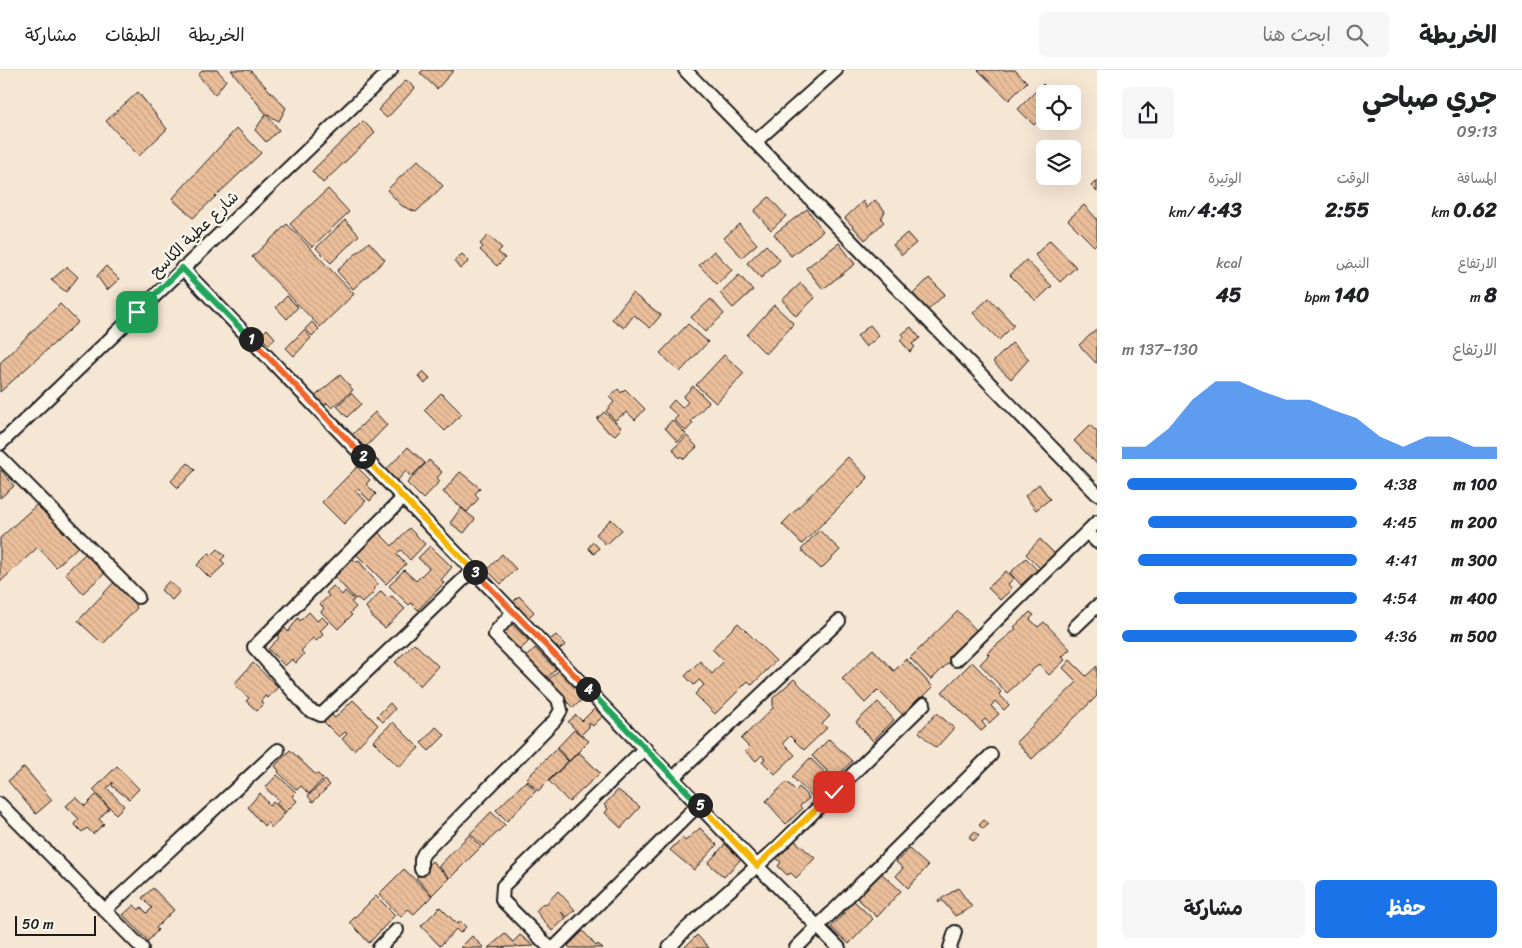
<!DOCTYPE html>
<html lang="ar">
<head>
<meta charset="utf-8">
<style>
  body { margin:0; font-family:Sriracha,"Playpen Sans Arabic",sans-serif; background:#f6f6f6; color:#202124; direction:rtl; height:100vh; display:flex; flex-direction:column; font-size:19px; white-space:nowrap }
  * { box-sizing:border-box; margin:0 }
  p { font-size:16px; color:#757577 }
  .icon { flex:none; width:28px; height:28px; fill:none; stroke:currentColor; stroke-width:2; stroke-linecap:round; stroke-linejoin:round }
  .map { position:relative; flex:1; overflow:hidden; direction:ltr }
  .sheet { display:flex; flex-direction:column; background:#fff; width:425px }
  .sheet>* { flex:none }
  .controls { position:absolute; left:1036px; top:15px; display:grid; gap:10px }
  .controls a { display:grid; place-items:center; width:45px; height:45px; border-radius:8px; background:#fff; box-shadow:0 5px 20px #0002; font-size:25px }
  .scale { position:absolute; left:15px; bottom:12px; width:81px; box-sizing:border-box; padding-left:5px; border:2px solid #1c1c1c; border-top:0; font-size:14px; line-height:18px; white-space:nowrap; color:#1c1c1c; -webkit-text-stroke:4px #fbf7ec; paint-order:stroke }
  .pin { position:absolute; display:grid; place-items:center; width:42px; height:42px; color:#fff; margin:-21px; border-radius:10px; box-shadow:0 2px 8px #0006 }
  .km { position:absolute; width:25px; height:25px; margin:-12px; border-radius:50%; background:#222; color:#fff; font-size:14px; line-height:25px; text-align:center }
  .round { display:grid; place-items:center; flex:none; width:52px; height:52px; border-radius:8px; background:#f6f6f6 }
  .head { display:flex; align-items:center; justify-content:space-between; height:85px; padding:0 25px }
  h1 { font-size:28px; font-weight:700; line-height:38px }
  .figures { display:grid; grid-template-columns:repeat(3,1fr); gap:8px; height:85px; padding:5px 25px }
  .figures div { display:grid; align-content:center }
  .figures b { font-size:21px; font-weight:700 }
  .figures small { font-size:14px; font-weight:400 }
  .figures p { font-size:14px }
  .chart { height:140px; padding:10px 25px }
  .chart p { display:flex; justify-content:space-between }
  .chart svg { width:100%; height:90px; margin-top:5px; fill:#1a73e8; opacity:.7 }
  .primary-button { display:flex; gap:10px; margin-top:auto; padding:10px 25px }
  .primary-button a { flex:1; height:58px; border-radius:8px; background:#1a73e8; color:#fff; font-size:20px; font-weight:700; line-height:58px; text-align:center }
  .primary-button a+a { background:#f6f6f6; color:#202124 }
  ul { padding:0 25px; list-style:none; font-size:16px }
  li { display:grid; grid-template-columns:80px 60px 1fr; align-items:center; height:38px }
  li i { height:12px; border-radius:6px; background:#1a73e8 }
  header { display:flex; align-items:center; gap:30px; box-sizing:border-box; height:70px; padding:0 25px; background:#fff; border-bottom:1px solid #e0e0e0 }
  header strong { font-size:24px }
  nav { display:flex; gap:28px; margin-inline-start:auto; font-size:18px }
  .search { width:350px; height:45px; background:#f6f6f6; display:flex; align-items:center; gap:12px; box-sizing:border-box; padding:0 18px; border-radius:8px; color:#757577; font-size:19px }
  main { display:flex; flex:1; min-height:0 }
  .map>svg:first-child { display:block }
  .building { fill:url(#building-back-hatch); stroke:#1c1c1c }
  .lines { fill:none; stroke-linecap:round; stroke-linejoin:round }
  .minor-casing { stroke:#1c1c1c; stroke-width:16 }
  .minor { stroke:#fbf7ec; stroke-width:12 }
  .split-1-casing { stroke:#fff; stroke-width:10 }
  .split-2-casing { stroke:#fff; stroke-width:10 }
  .split-3-casing { stroke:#fff; stroke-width:10 }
  .split-4-casing { stroke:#fff; stroke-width:10 }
  .split-5-casing { stroke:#fff; stroke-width:10 }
  .split-6-casing { stroke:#fff; stroke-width:10 }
  .split-1 { stroke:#22a559; stroke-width:6 }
  .split-2 { stroke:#f0652b; stroke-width:6 }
  .split-3 { stroke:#f5b400; stroke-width:6 }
  .split-4 { stroke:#f0652b; stroke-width:6 }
  .split-5 { stroke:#22a559; stroke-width:6 }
  .split-6 { stroke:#f5b400; stroke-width:6 }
  .labels { text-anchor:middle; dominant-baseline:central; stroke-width:5; stroke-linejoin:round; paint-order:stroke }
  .street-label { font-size:16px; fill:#1c1c1c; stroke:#fbf7ec }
</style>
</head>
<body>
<header>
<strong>الخريطة</strong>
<div class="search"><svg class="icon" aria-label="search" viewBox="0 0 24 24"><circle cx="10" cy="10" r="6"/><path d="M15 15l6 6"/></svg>ابحث هنا</div>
<nav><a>الخريطة</a><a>الطبقات</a><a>مشاركة</a></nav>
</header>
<main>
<section class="sheet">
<div class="head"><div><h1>جري صباحي</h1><p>09:13</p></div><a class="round"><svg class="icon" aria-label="share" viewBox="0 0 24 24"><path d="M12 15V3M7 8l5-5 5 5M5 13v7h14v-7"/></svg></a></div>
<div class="figures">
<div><p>المسافة</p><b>0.62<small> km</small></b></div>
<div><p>الوقت</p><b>2:55</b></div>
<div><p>الوتيرة</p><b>4:43<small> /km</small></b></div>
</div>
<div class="figures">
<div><p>الارتفاع</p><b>8<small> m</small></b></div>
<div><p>النبض</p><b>140<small> bpm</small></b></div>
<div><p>kcal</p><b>45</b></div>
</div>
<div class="chart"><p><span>الارتفاع</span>130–137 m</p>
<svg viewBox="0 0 160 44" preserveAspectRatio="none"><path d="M0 44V38L10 38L20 29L30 15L40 6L50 6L60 11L70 15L80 15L90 20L100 24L110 33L120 38L130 33L140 33L150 38L160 38V44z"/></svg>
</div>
<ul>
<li><b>100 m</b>4:38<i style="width:98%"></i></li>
<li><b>200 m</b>4:45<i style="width:89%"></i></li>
<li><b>300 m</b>4:41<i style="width:93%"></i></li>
<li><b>400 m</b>4:54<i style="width:78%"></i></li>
<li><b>500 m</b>4:36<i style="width:100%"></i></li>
</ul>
<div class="primary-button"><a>حفظ</a><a>مشاركة</a></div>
</section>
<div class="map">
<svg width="1097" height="878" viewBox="0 0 1097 878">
  <defs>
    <pattern id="building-back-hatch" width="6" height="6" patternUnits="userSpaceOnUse" patternTransform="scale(1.25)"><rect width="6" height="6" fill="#ecbf9b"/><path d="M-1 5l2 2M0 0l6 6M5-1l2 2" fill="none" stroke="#caa485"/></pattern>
  </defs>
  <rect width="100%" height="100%" fill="#f6e6d4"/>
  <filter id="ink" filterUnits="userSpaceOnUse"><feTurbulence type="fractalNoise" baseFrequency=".02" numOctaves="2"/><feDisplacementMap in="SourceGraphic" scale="10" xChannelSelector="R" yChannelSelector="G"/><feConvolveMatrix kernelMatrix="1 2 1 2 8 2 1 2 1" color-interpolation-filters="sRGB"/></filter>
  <g filter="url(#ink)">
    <!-- building -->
    <g class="building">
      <polygon points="203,0 217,0 226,10 215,25 198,5"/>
      <polygon points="231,0 250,0 286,38 279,51 266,44"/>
      <polygon points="423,0 454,0 437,19 420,3"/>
      <polygon points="978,0 1015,0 1027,12 1009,30"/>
      <polygon points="406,10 415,18 387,48 378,40"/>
      <polygon points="1043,14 1052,24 1045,24 1045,44 1034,55 1018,39"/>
      <polygon points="138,22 167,59 139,86 106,51"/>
      <polygon points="266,44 279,60 266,72 255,60"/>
      <polygon points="363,51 375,63 323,113 312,101"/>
      <polygon points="237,58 261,83 193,148 172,129"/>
      <polygon points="418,90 443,116 416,142 402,136 387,120"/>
      <polygon points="1097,110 1097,122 1091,116"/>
      <polygon points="328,119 349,142 312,177 290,154"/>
      <polygon points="769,127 786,146 771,160 754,141"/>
      <polygon points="875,130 885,141 881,149 884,152 865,170 845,148 863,131 867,138"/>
      <polygon points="1084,135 1097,149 1097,173 1094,176 1068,150"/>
      <polygon points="807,139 823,161 791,186 774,164"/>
      <polygon points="345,150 359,165 331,193 316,178"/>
      <polygon points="287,154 354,224 320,257 252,187"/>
      <polygon points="739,154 757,174 742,187 724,168"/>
      <polygon points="907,163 916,173 902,185 893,175"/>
      <polygon points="488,165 502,178 498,182 505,188 497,196 480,180 483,177 480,174"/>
      <polygon points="1050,170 1076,197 1060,212 1035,185"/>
      <polygon points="369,172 385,190 353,219 337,201"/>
      <polygon points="839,173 855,194 823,219 806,198"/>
      <polygon points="766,175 780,190 761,208 747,193"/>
      <polygon points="714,181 732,200 717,214 699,195"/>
      <polygon points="462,184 469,191 460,199 454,191"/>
      <polygon points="1026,190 1052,216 1036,231 1010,205"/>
      <polygon points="106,196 119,209 107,220 97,206"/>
      <polygon points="67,197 78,207 66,222 51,210"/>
      <polygon points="739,205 753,220 733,238 720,223"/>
      <polygon points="929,208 945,224 927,241 912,225"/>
      <polygon points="801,213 815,228 796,246 782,230"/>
      <polygon points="632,223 661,245 650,258 634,245 624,258 612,249"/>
      <polygon points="287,226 298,237 287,249 276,237"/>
      <polygon points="989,228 1014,255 999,270 973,243"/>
      <polygon points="711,229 724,244 705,262 691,247"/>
      <polygon points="60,234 78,252 0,322 0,293"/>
      <polygon points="774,235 794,254 766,284 747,265"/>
      <polygon points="312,252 319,259 312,266 305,259"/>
      <polygon points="688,254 708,272 680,302 660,283"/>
      <polygon points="870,255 879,266 866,277 857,266"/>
      <polygon points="911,257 920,268 912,274 915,277 910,282 900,270 904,267 902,264"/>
      <polygon points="267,259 275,268 269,275 260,266"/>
      <polygon points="1097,259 1097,292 1096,293 1079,275"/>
      <polygon points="304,260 311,268 294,286 286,278"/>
      <polygon points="1012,273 1029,289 1011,309 993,292"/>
      <polygon points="724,285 744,303 716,333 696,315"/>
      <polygon points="423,301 430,308 425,314 418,306"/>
      <polygon points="340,305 353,320 332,338 327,333 321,338 313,328"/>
      <polygon points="693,316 709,332 691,351 693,353 686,361 674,350 678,346 668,337 674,330 682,338 688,332 683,327"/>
      <polygon points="618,319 621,323 625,319 645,339 635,350 627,342 615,350 606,341 614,332 609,327"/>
      <polygon points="351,323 361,334 347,347 337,336"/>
      <polygon points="441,323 462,344 445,361 424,340"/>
      <polygon points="375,342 387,355 363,380 350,367"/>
      <polygon points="604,342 622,358 615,365 610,361 609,363 597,349"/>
      <polygon points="672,350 686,364 678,372 665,358"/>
      <polygon points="1090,355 1097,362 1097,394 1074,371"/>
      <polygon points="687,366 697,377 684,389 681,386 679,388 673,379"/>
      <polygon points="408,377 425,393 411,407 406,401 395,413 384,402"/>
      <polygon points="848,387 868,408 802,474 782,454"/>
      <polygon points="429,390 442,402 437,408 440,411 423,429 407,413"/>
      <polygon points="188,393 195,400 178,418 171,411"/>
      <polygon points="357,397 370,410 366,414 376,424 370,431 358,419 355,421 366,431 344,454 322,432"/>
      <polygon points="1,400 14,416 0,428 0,401"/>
      <polygon points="460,402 480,418 475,424 479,428 467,442 443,422"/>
      <polygon points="1039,414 1050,429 1036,440 1025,426"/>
      <polygon points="42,430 82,473 56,497 38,477 0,512 0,468"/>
      <polygon points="461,438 475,449 464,463 450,453"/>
      <polygon points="611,449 622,460 606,475 596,464"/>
      <polygon points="409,458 425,474 410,490 401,480 396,484 406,494 386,514 356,484 378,462 392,476"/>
      <polygon points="819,460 840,480 821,499 801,480"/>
      <polygon points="1040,469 1058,487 1043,501 1026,484"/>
      <polygon points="593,472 599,478 594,484 588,478"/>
      <polygon points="430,476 452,497 441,510 444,513 418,540 411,533 409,535 389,516 404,500 416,511 429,498 418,488"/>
      <polygon points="218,479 225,486 221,490 225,494 210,508 197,495 209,483 212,485"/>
      <polygon points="87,482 106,502 83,523 65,503"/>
      <polygon points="502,484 516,499 501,514 487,500"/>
      <polygon points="352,488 356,492 359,491 378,514 373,519 375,521 362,533 358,528 355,529 335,507"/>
      <polygon points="1026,488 1037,500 1021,515 1010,503"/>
      <polygon points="1006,501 1014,508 1008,514 1012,519 1000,530 988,518"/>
      <polygon points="118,508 137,538 103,574 78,551"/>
      <polygon points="169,511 180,521 172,530 161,520"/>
      <polygon points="333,516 342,525 345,521 354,530 351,532 356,537 350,543 352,545 338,559 321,542 324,538 320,534 329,526 326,523"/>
      <polygon points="381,521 388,528 392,526 405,539 385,558 374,549 366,537"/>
      <polygon points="519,526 534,542 526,550 510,535"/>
      <polygon points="958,541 979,563 931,610 910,588"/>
      <polygon points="309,542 317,551 322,547 328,553 320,561 323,565 316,571 313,568 301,581 304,584 296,593 292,589 285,596 268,579 279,568 277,566 285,558 288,562 298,548 300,551"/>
      <polygon points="1030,542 1034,545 1030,549 1038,557 1044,552 1070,579 1062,587 1065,590 1049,605 1039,594 1007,623 980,594 989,585 987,583 1016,559 1014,557"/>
      <polygon points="511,553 529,571 517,583 499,566"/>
      <polygon points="738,553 776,591 752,615 748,611 715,644 695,624 704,615 699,610 694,615 685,606 700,591 712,604 724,591 712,579"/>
      <polygon points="556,565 565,575 556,582 547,572"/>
      <polygon points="414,573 438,596 420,616 395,592"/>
      <polygon points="535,578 556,599 544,611 524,589"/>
      <polygon points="873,579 894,601 906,589 933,617 904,646 878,620 865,633 842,609"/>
      <polygon points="1070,590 1086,606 1097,596 1097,626 1032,689 1016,672 1077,612 1063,598"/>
      <polygon points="972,592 1001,622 999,624 1009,635 1004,640 995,631 991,636 999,644 989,653 985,649 982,652 986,657 981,661 942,622"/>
      <polygon points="253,593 278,617 268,628 265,626 261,631 264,634 257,641 246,631 249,628 234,614"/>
      <polygon points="559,600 585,627 573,638 547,611"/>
      <polygon points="794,609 830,646 822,654 827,658 804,680 790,666 783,673 795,685 775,704 762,691 765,689 762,685 756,691 745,681 749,677 741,669 773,638 773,628"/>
      <polygon points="353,630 378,655 354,680 342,669 347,664 345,662 339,667 324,652 331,644 335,648"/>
      <polygon points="878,632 894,650 873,671 856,652"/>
      <polygon points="390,633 395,639 383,652 377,646"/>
      <polygon points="595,638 603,646 593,656 589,653 589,657 581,665 568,652 576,645 582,651"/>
      <polygon points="937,643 954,658 936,678 919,662"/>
      <polygon points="393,652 419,678 399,697 373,671"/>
      <polygon points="436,657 445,665 429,681 421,673"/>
      <polygon points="574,660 589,671 569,691 557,678"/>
      <polygon points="829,669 852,691 835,709 812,686"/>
      <polygon points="556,679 568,691 538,721 526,709"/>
      <polygon points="290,680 315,704 318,704 323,709 309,724 301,716 297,720 278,702 279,701 275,696"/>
      <polygon points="579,682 600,703 569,732 549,711"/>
      <polygon points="810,688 833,710 815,729 792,707"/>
      <polygon points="117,696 139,719 129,729 112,716 113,712 107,718 124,736 116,744 93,720"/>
      <polygon points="24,697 52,730 36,744 8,711"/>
      <polygon points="277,705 296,722 292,726 297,731 286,742 276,733 279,730 265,718"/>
      <polygon points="325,710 330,715 313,732 308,726"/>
      <polygon points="526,711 536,721 507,751 496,740"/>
      <polygon points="787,712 796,721 799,717 809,728 800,736 802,739 786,754 766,731"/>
      <polygon points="618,720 640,737 621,758 605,743 608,739 604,735"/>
      <polygon points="260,723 270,736 273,732 285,743 272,758 267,752 264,756 248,737"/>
      <polygon points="96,725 109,738 99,749 104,754 93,764 87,758 82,762 74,754 79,749 66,736 76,727 85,736"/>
      <polygon points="491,742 505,755 483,776 470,764"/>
      <polygon points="984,750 989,754 983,759 979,755"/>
      <polygon points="700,758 717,775 694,800 670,780 682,768 685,771"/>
      <polygon points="975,761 979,766 973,771 969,767"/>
      <polygon points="469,765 481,777 450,808 439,796"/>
      <polygon points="793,769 815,788 796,808 791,803 787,805 778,796 781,792 776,788"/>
      <polygon points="726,773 742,788 724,807 708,793"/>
      <polygon points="909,779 928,796 908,818 896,806 903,798 896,792"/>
      <polygon points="432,791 449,808 432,825 416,808"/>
      <polygon points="404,799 432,826 414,844 408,839 401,847 379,824"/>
      <polygon points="880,802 901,821 877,847 856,827"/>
      <polygon points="153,818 174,840 156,858 158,860 148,871 123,845 134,835 139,840 141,837 147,843 152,838 142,828"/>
      <polygon points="958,818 972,837 955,846 942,830 939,833 938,831"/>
      <polygon points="558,821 575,840 567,847 561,842 566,848 552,861 536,841 543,833 546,834"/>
      <polygon points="376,826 395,845 369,873 350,852"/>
      <polygon points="853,830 873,849 849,874 831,857 846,841 844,839"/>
      <polygon points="440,837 457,854 460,851 466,857 460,863 456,859 440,876 421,856"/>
      <polygon points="583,861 596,876 598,874 603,878 570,878 568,876"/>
      <polygon points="505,864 513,872 520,865 534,876 488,878"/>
      <polygon points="697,865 709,878 684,878"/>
      <polygon points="472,866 484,878 460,878"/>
    </g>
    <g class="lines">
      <!-- minor casing -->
      <g class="minor-casing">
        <g id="minor">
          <polyline points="685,0 1097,424"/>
          <polyline points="755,72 836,0"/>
          <polyline points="182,198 757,796 839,878"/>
          <polyline points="0,374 391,0"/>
          <polyline points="0,387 138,527"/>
          <polyline points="403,428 254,577 309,640 321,645 473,500"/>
          <polyline points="1088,463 1097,472"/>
          <polyline points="1075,557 1097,536"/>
          <polyline points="956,590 1097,452"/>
          <polyline points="673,708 839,551"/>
          <polyline points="0,734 142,878"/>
          <polyline points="421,799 421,789 424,783 555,650 561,640 558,629 495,565 497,560 513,542"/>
          <polyline points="105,840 278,680"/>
          <polyline points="379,878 397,860"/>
          <polyline points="550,878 502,830 503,816 645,678"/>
          <polyline points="554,878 699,734"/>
          <polyline points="669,878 685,860 777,778 924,634"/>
          <polyline points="796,878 991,685"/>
          <polyline points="950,878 955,862"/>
        </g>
      </g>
      <!-- minor -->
      <use href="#minor" class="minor"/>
    </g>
  </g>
  <g class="lines" filter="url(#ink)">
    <!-- split-1 casing -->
    <g class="split-1-casing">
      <polyline id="split-1" points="137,242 182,198 251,269"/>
    </g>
    <!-- split-2 casing -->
    <g class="split-2-casing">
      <polyline id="split-2" points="251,269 363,386"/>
    </g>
    <!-- split-3 casing -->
    <g class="split-3-casing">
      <polyline id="split-3" points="363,386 475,502"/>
    </g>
    <!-- split-4 casing -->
    <g class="split-4-casing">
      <polyline id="split-4" points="475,502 588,619"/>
    </g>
    <!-- split-5 casing -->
    <g class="split-5-casing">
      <polyline id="split-5" points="588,619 700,735"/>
    </g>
    <!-- split-6 casing -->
    <g class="split-6-casing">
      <polyline id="split-6" points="700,735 757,796 834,722"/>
    </g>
    <!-- split-1 -->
    <use href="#split-1" class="split-1"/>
    <!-- split-2 -->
    <use href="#split-2" class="split-2"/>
    <!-- split-3 -->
    <use href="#split-3" class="split-3"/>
    <!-- split-4 -->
    <use href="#split-4" class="split-4"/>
    <!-- split-5 -->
    <use href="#split-5" class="split-5"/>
    <!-- split-6 -->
    <use href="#split-6" class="split-6"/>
  </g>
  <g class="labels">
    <!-- street labels -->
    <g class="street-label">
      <text transform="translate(194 164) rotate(-44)">شارع عطية الكاسح</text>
    </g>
  </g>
</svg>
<div class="controls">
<a><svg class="icon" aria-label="locate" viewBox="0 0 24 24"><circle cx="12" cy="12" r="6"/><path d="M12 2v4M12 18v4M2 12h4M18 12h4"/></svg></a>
<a><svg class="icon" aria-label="layers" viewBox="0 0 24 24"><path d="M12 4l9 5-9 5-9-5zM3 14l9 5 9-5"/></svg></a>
</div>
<div class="scale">50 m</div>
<div class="pin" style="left:137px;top:242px;background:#1e9e55"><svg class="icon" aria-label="arrive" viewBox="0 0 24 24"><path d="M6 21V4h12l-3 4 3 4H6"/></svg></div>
<div class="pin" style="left:834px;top:722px;background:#d93025"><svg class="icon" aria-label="check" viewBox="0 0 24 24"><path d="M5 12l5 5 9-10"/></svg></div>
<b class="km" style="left:251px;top:269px">1</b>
<b class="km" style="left:363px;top:386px">2</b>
<b class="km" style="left:475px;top:502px">3</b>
<b class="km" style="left:588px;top:619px">4</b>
<b class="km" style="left:700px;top:735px">5</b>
</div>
</main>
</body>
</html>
